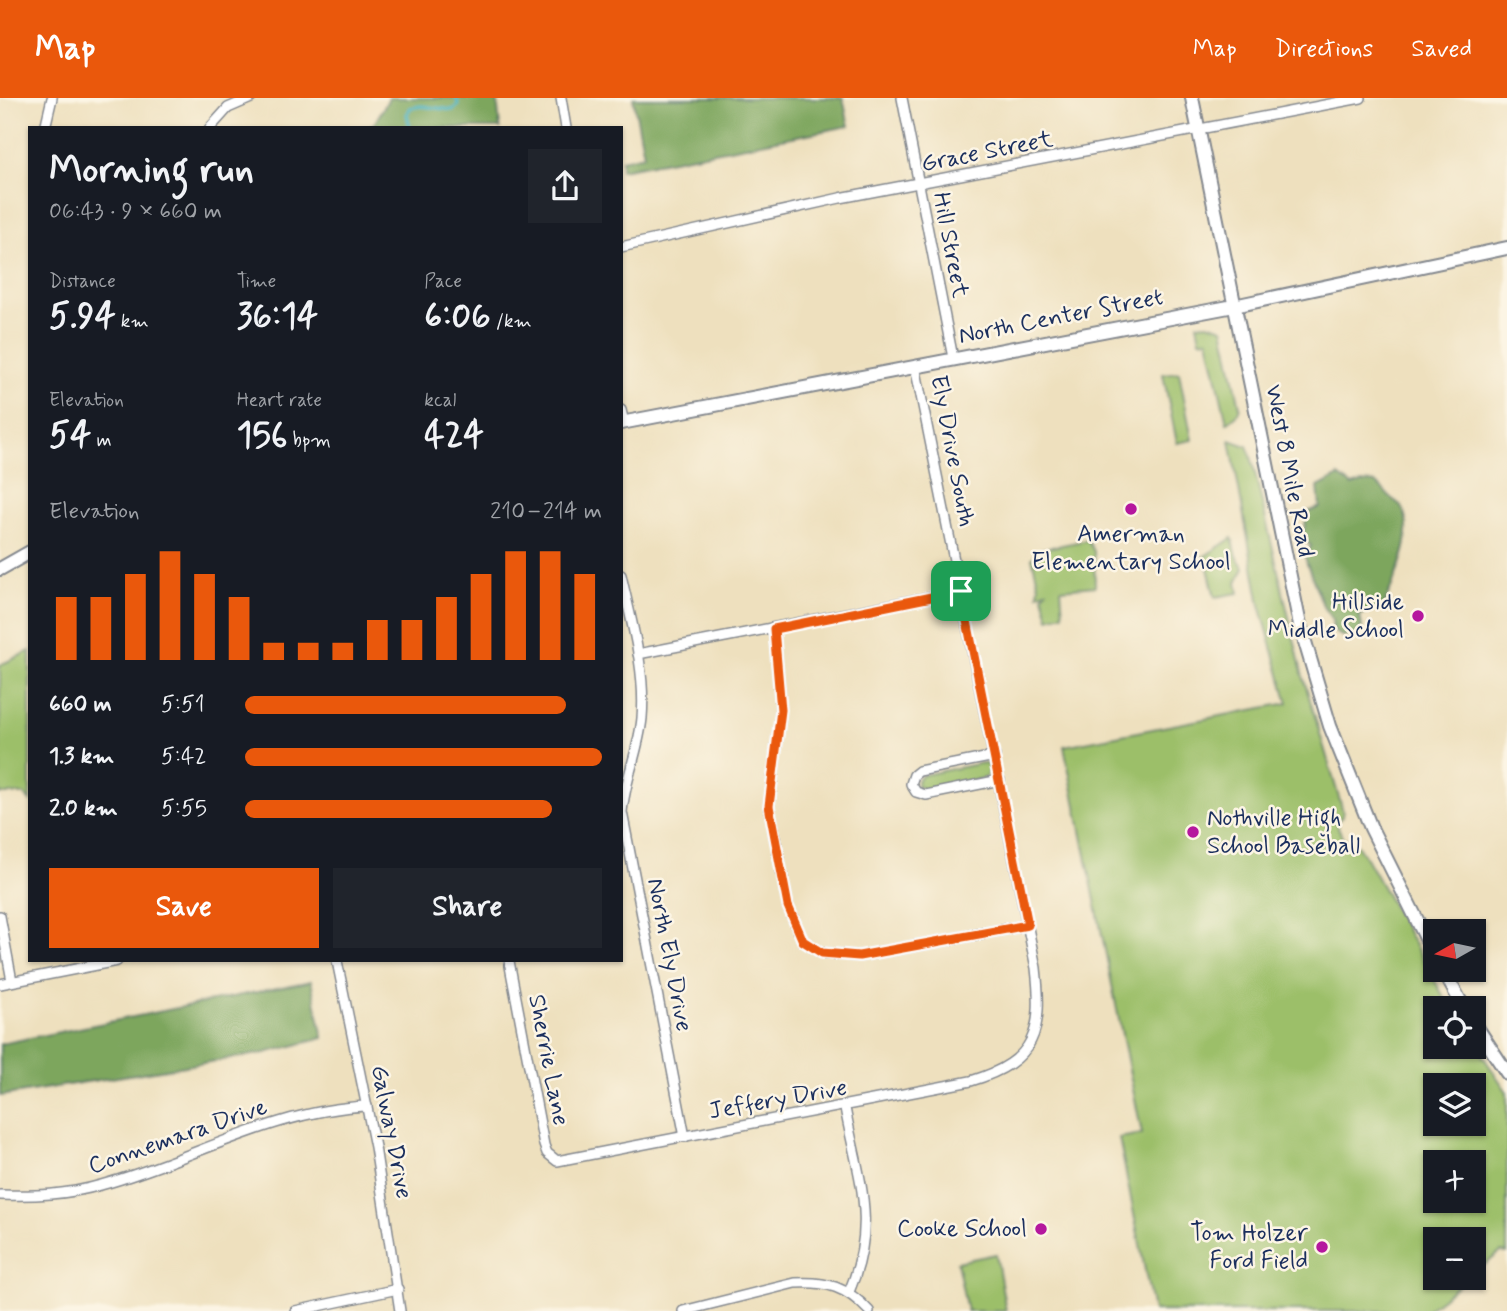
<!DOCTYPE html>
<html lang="en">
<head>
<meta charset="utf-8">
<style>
  body { margin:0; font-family:Mynerve,sans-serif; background:#20242c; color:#f1f3f6; height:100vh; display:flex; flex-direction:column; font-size:26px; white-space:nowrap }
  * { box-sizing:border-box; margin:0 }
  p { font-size:23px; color:#9ea1a6 }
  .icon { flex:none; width:38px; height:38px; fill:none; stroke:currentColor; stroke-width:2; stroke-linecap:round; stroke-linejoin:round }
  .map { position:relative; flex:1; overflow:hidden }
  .details { position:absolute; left:28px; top:28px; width:595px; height:836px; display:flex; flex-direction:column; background:#171b24; border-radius:0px; box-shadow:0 2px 5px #0004 }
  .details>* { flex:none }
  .needle { width:46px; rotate:261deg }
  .controls { position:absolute; left:1423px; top:821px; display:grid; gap:14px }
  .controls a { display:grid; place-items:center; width:63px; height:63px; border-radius:0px; background:#171b24; box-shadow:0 2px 5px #0004; font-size:35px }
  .pin { position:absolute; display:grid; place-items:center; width:60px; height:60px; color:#fff; margin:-30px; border-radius:14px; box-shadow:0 4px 10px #0006 }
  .round { display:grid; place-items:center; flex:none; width:74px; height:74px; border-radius:0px; background:#20242c }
  .overview { display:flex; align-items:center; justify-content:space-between; height:119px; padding:0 21px }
  h1 { font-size:38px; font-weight:800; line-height:52px }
  .figures { display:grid; grid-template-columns:repeat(3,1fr); gap:10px; height:119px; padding:7px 21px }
  .figures div { display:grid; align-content:center }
  .figures b { font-size:35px; font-weight:800 }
  .figures small { font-size:19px; font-weight:400 }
  .figures p { font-size:19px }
  .chart { height:196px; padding:14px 21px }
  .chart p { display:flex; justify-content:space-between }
  .chart svg { width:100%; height:126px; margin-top:7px; stroke:#ea580c; stroke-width:6 }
  .cta { display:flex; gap:14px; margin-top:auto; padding:14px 21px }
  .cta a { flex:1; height:80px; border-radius:0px; background:#ea580c; color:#fff; font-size:28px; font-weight:800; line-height:80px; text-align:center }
  .cta a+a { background:#20242c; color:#f1f3f6 }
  ul { padding:0 21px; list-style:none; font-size:23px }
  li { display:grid; grid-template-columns:112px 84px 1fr; align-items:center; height:52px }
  li i { height:18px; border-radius:9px; background:#ea580c }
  header { display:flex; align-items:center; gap:42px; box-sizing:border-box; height:98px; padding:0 35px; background:#ea580c; color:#fff }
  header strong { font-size:33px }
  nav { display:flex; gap:38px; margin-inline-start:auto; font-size:24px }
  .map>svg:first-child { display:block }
  .green { fill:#9cbf69; stroke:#5c7764; stroke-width:2; fill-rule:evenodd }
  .forest { fill:#7da65d; stroke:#4c6a5e; stroke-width:2 }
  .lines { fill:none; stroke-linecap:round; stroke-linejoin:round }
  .stream { stroke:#40afbc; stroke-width:3.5 }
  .street-casing { stroke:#84888e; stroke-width:12 }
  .secondary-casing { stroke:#84888e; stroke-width:16 }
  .street { stroke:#fff; stroke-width:9 }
  .secondary { stroke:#fff; stroke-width:12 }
  .route-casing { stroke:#fff; stroke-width:14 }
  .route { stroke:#ea580c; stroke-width:9 }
  .poi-dot { fill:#b5179e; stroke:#fcf5e5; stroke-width:2.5 }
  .labels { text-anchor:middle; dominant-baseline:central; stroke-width:5; stroke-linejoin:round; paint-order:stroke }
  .street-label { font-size:24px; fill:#1b2f5e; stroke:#fcf5e5 }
  .poi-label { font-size:24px; fill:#1b2f5e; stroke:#fcf5e5; text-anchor:end }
</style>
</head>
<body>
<header>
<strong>Map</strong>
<nav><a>Map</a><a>Directions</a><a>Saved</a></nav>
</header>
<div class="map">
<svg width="1507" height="1213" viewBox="0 0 1507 1213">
  <rect width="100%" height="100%" fill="#fcf5e5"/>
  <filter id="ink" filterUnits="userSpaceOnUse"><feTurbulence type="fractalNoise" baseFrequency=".0143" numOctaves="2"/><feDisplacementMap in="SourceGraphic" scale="14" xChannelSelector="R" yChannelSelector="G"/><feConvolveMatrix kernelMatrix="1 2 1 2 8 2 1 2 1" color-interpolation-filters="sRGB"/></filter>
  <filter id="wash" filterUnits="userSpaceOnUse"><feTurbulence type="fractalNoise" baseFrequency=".00686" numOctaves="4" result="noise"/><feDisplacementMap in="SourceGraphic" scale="28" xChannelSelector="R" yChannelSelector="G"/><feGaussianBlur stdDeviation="1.57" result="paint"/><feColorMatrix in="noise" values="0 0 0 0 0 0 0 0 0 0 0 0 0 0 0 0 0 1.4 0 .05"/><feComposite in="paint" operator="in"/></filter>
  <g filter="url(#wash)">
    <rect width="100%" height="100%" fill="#eee0be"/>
    <!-- green -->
    <g class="green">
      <polygon points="1208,225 1223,230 1240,309 1237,317 1227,325 1208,241 1200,242 1197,226"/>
      <polygon points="1179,274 1192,342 1177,345 1163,276"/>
      <path d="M 1230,342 L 1247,348 L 1251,358 L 1302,575 L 1342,710 L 1343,717 L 1336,725 L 1343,740 L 1356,745 L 1366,760 L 1450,910 L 1435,910 L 1435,948 L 1474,948 L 1474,945 L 1507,994 L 1507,1155 L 1501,1154 L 1474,1175 L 1474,1141 L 1435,1141 L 1435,1180 L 1468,1180 L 1425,1213 L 1153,1213 L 1119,1040 L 1142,1036 L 1064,648 L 1288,605 L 1260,507 ZM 1435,987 L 1474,987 L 1474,1026 L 1435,1026 ZM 1474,1064 L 1474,1102 L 1435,1102 L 1435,1064 Z"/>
      <polygon points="1232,440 1238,461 1244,470 1237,484 1239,495 1215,499 1207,466 1202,460"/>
      <polygon points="1087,442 1094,453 1095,488 1061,491 1063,516 1049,520 1043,498 1046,493 1038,496 1039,488 1032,460 1042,451"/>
      <polygon points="30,553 30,703 24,696 0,696 0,567"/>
      <polygon points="982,665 987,666 990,673 985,680 926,692 917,688 917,682 923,677"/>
      <polygon points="996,1156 1006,1213 967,1213 957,1164"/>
    </g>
    <!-- forest -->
    <g class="forest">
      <polygon points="389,0 497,0 500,30 365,30 374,26"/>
      <polygon points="633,0 843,0 849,28 621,72 621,62 644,57"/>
      <path d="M 1339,378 L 1352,388 C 1371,382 1376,382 1388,397 C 1392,402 1397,403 1401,408 C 1419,437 1393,481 1384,508 L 1360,517 L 1362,530 L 1355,538 L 1342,538 L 1333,533 L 1332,521 L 1324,510 L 1307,466 L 1305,458 L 1311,448 L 1302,439 L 1308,414 L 1320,409 L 1318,389 Z"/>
      <polygon points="311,883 323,940 265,955 0,998 0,946"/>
    </g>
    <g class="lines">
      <!-- stream -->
      <polyline class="stream" points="410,30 407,16 410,10 421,8 453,12 458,8 457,0"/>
    </g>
  </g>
  <g filter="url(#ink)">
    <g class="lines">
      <!-- street casing -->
      <g class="street-casing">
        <g id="street">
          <polyline points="561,0 566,30"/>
          <polyline points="902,0 953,260"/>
          <polyline points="45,30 52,0"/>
          <polyline points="210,30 228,10 251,0"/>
          <polyline points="621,149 840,100 1361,0"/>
          <polyline points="621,312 624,325"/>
          <path d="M 621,477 C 631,523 646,571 642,620 C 639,652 625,681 622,714 L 685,1039"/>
          <polyline points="774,531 781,612 769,708 788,808 803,843 822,855 859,858 1028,827"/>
          <polyline points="638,556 961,493"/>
          <polyline points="995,658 919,673 914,677 911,686 916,694 926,697 1000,682"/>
          <polyline points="0,818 12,883"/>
          <polyline points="337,863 375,1049 400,1213"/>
          <path d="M 509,863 L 544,1047 L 547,1055 L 557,1063 L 971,983 C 1037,963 1043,933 1036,870 L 915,268"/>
          <polyline points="0,886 117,863"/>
          <path d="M 845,1010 C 858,1080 879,1124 849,1194"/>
          <path d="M 0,1097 C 34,1098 67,1097 101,1087 C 190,1063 273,1012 367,1008"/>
          <polyline points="295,1213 398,1191"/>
          <path d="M 683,1213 L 795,1185 C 827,1183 847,1189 869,1213"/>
        </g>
      </g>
      <!-- secondary casing -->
      <g class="secondary-casing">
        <g id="secondary">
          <polyline points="1192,0 1300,527 1330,628 1371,730 1435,858"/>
          <polyline points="621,325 1234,208 1507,150"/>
          <polyline points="0,471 30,454"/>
          <polyline points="1443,872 1464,910"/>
          <polyline points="1474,925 1507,975"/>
        </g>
      </g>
      <!-- street -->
      <use href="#street" class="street"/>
      <!-- secondary -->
      <use href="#secondary" class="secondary"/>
    </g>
  </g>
  <g class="lines" filter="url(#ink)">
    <!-- route casing -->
    <g class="route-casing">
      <polygon id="route" points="961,493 1028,827 859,858 822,855 803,843 788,808 769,708 781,612 774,531"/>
    </g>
    <!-- route -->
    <use href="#route" class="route"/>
  </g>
  <!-- markers -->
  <g class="poi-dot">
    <circle cx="1131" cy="411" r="7"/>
    <circle cx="1418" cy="518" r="7"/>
    <circle cx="1193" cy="734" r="7"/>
    <circle cx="1041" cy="1131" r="7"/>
    <circle cx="1322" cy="1149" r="7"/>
  </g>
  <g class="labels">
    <!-- street labels -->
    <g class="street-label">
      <text transform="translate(987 54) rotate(-11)">Grace Street</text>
      <text transform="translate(950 147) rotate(79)">Hill Street</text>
      <text transform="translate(1061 219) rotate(-11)">North Center Street</text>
      <text transform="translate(952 353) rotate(79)">Ely Drive South</text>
      <text transform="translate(1289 373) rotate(79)">West 8 Mile Road</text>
      <text transform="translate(669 857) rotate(79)">North Ely Drive</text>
      <text transform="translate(548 962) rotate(79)">Sherrie Lane</text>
      <text transform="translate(778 1002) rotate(-10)">Jeffery Drive</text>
      <text transform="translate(391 1034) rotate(79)">Galway Drive</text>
      <text transform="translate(178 1039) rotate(-19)">Connemara Drive</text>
    </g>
    <!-- poi labels -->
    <g class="poi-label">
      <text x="1131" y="436" text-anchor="middle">Amerman<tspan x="1131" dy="28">Elementary School</tspan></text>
      <text x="1404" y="504">Hillside<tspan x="1404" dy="28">Middle School</tspan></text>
      <text x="1207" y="720" text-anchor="start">Nothville High<tspan x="1207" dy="28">School Baseball</tspan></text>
      <text x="1027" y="1131">Cooke School</text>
      <text x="1308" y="1135">Tom Holzer<tspan x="1308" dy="28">Ford Field</tspan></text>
    </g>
  </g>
</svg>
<div class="controls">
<a><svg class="needle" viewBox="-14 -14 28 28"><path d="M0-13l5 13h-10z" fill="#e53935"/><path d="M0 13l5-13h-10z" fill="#9ea1a6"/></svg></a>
<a><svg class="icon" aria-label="locate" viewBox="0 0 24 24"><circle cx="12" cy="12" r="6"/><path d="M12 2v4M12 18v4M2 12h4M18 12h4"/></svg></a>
<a><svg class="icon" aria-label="layers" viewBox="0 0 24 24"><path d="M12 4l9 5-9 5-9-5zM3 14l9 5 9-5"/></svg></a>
<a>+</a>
<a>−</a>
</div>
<div class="pin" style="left:961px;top:493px;background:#1e9e55"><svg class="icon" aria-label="arrive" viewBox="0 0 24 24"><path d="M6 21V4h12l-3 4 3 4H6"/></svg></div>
<section class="details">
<div class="overview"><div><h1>Morning run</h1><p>06:43 · 9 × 660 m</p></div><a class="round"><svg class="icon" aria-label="share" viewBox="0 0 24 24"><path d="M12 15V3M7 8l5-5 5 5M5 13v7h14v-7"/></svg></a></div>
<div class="figures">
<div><p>Distance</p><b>5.94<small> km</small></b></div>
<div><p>Time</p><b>36:14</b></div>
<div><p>Pace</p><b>6:06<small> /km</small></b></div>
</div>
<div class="figures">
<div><p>Elevation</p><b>54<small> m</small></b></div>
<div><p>Heart rate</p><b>156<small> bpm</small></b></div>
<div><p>kcal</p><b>424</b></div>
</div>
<div class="chart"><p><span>Elevation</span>210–214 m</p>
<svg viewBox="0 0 160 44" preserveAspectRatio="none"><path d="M5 44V22M15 44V22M25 44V14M35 44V6M45 44V14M55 44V22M65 44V38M75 44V38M85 44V38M95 44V30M105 44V30M115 44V22M125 44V14M135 44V6M145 44V6M155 44V14"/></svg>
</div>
<ul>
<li><b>660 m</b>5:51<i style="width:90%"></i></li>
<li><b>1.3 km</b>5:42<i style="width:100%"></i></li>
<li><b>2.0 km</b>5:55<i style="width:86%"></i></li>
</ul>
<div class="cta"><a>Save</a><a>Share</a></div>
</section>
</div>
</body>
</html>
